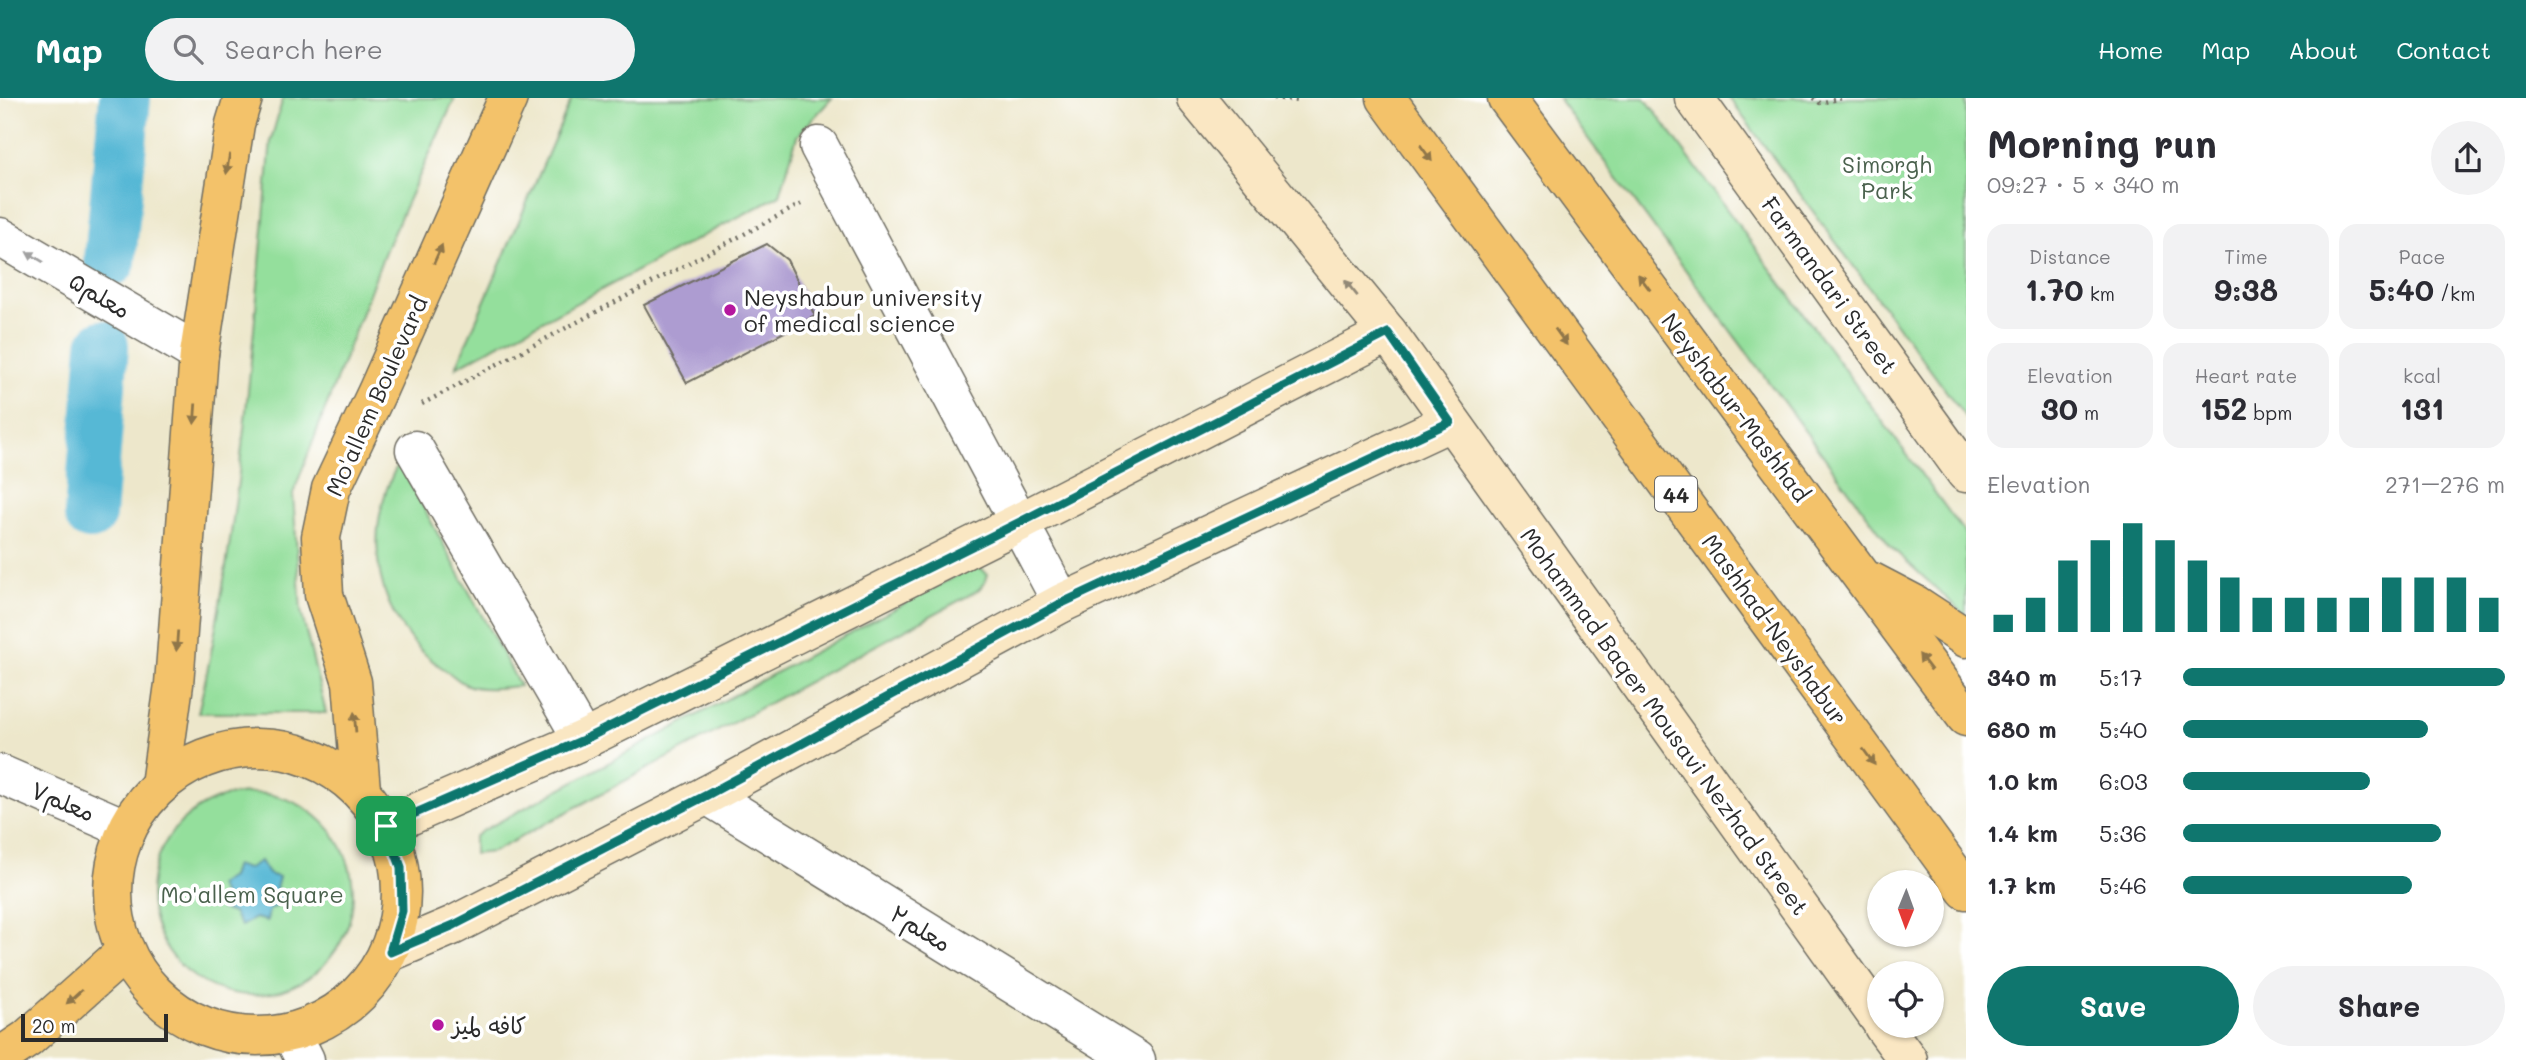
<!DOCTYPE html>
<html lang="en">
<head>
<meta charset="utf-8">
<style>
  body { margin:0; font-family:Mali,"Playpen Sans Arabic",sans-serif; background:#f2f2f3; color:#2b2b33; height:100vh; display:flex; flex-direction:column; font-size:26px; white-space:nowrap }
  * { box-sizing:border-box; margin:0 }
  p { font-size:23px; color:#7c7c81 }
  .icon { flex:none; width:38px; height:38px; fill:none; stroke:currentColor; stroke-width:2; stroke-linecap:round; stroke-linejoin:round }
  .map { position:relative; flex:1; overflow:hidden }
  .side { display:flex; flex-direction:column; background:#fff; width:560px }
  .side>* { flex:none }
  .needle { width:46px; rotate:181deg }
  .controls { position:absolute; left:1867px; top:772px; display:grid; gap:14px }
  .controls a { display:grid; place-items:center; width:77px; height:77px; border-radius:50%; background:#fff; box-shadow:0 2px 5px #0004; font-size:35px }
  .scale { position:absolute; left:21px; bottom:18px; width:147px; box-sizing:border-box; padding-left:7px; border:4px solid #2b2b2b; border-top:0; font-size:19px; line-height:24px; white-space:nowrap; color:#2b2b2b; -webkit-text-stroke:5px #fff; paint-order:stroke }
  .pin { position:absolute; display:grid; place-items:center; width:60px; height:60px; color:#fff; margin:-30px; border-radius:14px; box-shadow:0 4px 10px #0006 }
  .round { display:grid; place-items:center; flex:none; width:74px; height:74px; border-radius:37px; background:#f2f2f3 }
  .overview { display:flex; align-items:center; justify-content:space-between; height:119px; padding:0 21px }
  h1 { font-size:38px; font-weight:800; line-height:52px }
  .figures { display:grid; grid-template-columns:repeat(3,1fr); gap:10px; height:119px; padding:7px 21px }
  .figures div { display:grid; align-content:center; border-radius:18px; background:#f2f2f3; text-align:center }
  .figures b { font-size:30px; font-weight:800 }
  .figures small { font-size:19px; font-weight:400 }
  .figures p { font-size:19px }
  .chart { height:196px; padding:14px 21px }
  .chart p { display:flex; justify-content:space-between }
  .chart svg { width:100%; height:126px; margin-top:7px; stroke:#0f766e; stroke-width:6 }
  .cta { display:flex; gap:14px; margin-top:auto; padding:14px 21px }
  .cta a { flex:1; height:80px; border-radius:42px; background:#0f766e; color:#fff; font-size:28px; font-weight:800; line-height:80px; text-align:center }
  .cta a+a { background:#f2f2f3; color:#2b2b33 }
  ul { padding:0 21px; list-style:none; font-size:23px }
  li { display:grid; grid-template-columns:112px 84px 1fr; align-items:center; height:52px }
  li i { height:18px; border-radius:9px; background:#0f766e }
  header { display:flex; align-items:center; gap:42px; box-sizing:border-box; height:98px; padding:0 35px; background:#0f766e; color:#fff }
  header strong { font-size:33px }
  nav { display:flex; gap:38px; margin-inline-start:auto; font-size:24px }
  .search { width:490px; height:63px; background:#f2f2f3; display:flex; align-items:center; gap:18px; box-sizing:border-box; padding:0 24px; border-radius:38px; color:#7c7c81; font-size:26px }
  main { display:flex; flex:1; min-height:0 }
  .map>svg:first-child { display:block }
  .green { fill:#94df9c; stroke:#608564; stroke-width:2 }
  .water { fill:#56b8d5; stroke:#407280; stroke-width:2 }
  .lines { fill:none; stroke-linecap:round; stroke-linejoin:round }
  .canal { stroke:#56b8d5; stroke-width:52 }
  .building { fill:#ad9cd1 }
  .street-casing { stroke:#6f6d63; stroke-width:41 }
  .secondary-casing { stroke:#6f6d63; stroke-width:41 }
  .primary-casing { stroke:#6f6d63; stroke-width:41 }
  .highway-casing { stroke:#6f6d63; stroke-width:41 }
  .path { stroke:#6f6d63; stroke-width:4.5; stroke-dasharray:2 5; stroke-linecap:butt }
  .street { stroke:#fff; stroke-width:38 }
  .secondary { stroke:#fae7c3; stroke-width:38 }
  .primary { stroke:#f3c26a; stroke-width:38 }
  .highway { stroke:#f3c26a; stroke-width:38 }
  .oneway { fill:#8f764a }
  .oneway2 { fill:#a0a0a0 }
  .oneway3 { fill:#928977 }
  .route-casing { stroke:#fff; stroke-width:14 }
  .route { stroke:#0f766e; stroke-width:9 }
  .poi-dot { fill:#b5179e; stroke:#fff; stroke-width:2.5 }
  .labels { text-anchor:middle; dominant-baseline:central; stroke-width:7; stroke-linejoin:round; paint-order:stroke }
  .shield { fill:#fff; stroke:#6b6b6b; stroke-width:2 }
  .shield-label { font-size:21px; font-weight:bold; fill:#2b2b2b }
  .park-label { font-size:23px; fill:#4a614d; stroke:#fff }
  .street-label { font-size:23px; fill:#2b2b2b; stroke:#fff }
  .poi-label { font-size:23px; fill:#2b2b2b; stroke:#fff; text-anchor:start }
</style>
</head>
<body>
<header>
<strong>Map</strong>
<div class="search"><svg class="icon" aria-label="search" viewBox="0 0 24 24"><circle cx="10" cy="10" r="6"/><path d="M15 15l6 6"/></svg>Search here</div>
<nav><a>Home</a><a>Map</a><a>About</a><a>Contact</a></nav>
</header>
<main>
<div class="map">
<svg width="1966" height="962" viewBox="0 0 1966 962">
  <rect width="100%" height="100%" fill="#fff"/>
  <filter id="ink" filterUnits="userSpaceOnUse"><feTurbulence type="fractalNoise" baseFrequency=".0143" numOctaves="2"/><feDisplacementMap in="SourceGraphic" scale="14" xChannelSelector="R" yChannelSelector="G"/><feConvolveMatrix kernelMatrix="1 2 1 2 8 2 1 2 1" color-interpolation-filters="sRGB"/></filter>
  <filter id="wash" filterUnits="userSpaceOnUse"><feTurbulence type="fractalNoise" baseFrequency=".00686" numOctaves="4" result="noise"/><feDisplacementMap in="SourceGraphic" scale="28" xChannelSelector="R" yChannelSelector="G"/><feGaussianBlur stdDeviation="1.57" result="paint"/><feColorMatrix in="noise" values="0 0 0 0 0 0 0 0 0 0 0 0 0 0 0 0 0 1.4 0 .05"/><feComposite in="paint" operator="in"/></filter>
  <g filter="url(#wash)">
    <rect width="100%" height="100%" fill="#ede7cb"/>
    <!-- green -->
    <g class="green">
      <path d="M 283,0 L 455,0 L 386,151 L 293,396 L 301,513 L 326,615 L 198,615 C 242,427 253,233 271,42 Z"/>
      <polygon points="572,0 832,0 797,38 780,97 456,269"/>
      <polygon points="1558,0 1645,0 1966,437 1966,518 1891,449"/>
      <polygon points="1729,0 1966,0 1966,320"/>
      <path d="M 399,364 L 520,588 C 504,589 483,593 467,587 C 459,584 452,576 445,572 C 374,525 359,436 399,364 Z"/>
      <polygon points="972,469 981,470 987,476 985,485 977,493 493,754 474,756 474,739 482,733"/>
      <circle cx="252" cy="796" r="101"/>
    </g>
    <!-- water -->
    <polygon class="water" points="260,763 268,776 279,779 276,791 284,804 269,812 267,823 255,820 241,828 233,815 220,811 224,799 218,787 231,779 235,767 247,771"/>
    <g class="lines">
      <!-- canal -->
      <g class="canal">
        <polyline points="110,163 125,0"/>
        <polyline points="90,416 103,248"/>
      </g>
    </g>
    <g id="blocks">
      <!-- building -->
      <polygon class="building" points="767,146 787,162 815,218 687,285 644,207"/>
    </g>
  </g>
  <g filter="url(#ink)">
    <use href="#blocks" fill-opacity="0" stroke="#6f6d63" stroke-width="2"/>
    <g class="lines">
      <!-- street casing -->
      <g class="street-casing">
        <g id="street">
          <polyline points="819,48 1062,505"/>
          <polyline points="0,139 199,256"/>
          <polyline points="415,352 583,642"/>
          <polyline points="0,676 127,731"/>
          <polyline points="707,697 1136,962"/>
          <polyline points="292,936 305,962"/>
        </g>
      </g>
      <!-- secondary casing -->
      <g class="secondary-casing">
        <g id="secondary">
          <polyline points="1196,0 1388,235 1880,922"/>
          <polyline points="1694,0 1966,375"/>
          <polyline points="386,728 583,642 1020,424 1388,235"/>
          <polyline points="390,854 454,827 707,697 1062,505 1450,324"/>
          <polyline points="1883,928 1908,962"/>
        </g>
      </g>
      <!-- primary casing -->
      <g class="primary-casing">
        <g id="primary">
          <circle cx="257" cy="794" r="144"/>
          <polyline points="160,687 174,586 199,256 235,26 243,0"/>
          <polyline points="361,692 352,584 324,497 321,439 331,391 377,294 508,0"/>
          <polyline points="0,959 27,941 125,854"/>
        </g>
      </g>
      <!-- highway casing -->
      <g class="highway-casing">
        <g id="highway">
          <polyline points="1386,0 1966,792"/>
          <polyline points="1507,0 1966,619"/>
          <polyline points="1872,484 1916,507 1966,540"/>
        </g>
      </g>
      <!-- path -->
      <g class="path">
        <polyline points="1274,0 1299,3"/>
        <polyline points="1813,0 1820,5 1842,0"/>
        <polyline points="422,306 801,106"/>
      </g>
      <!-- street -->
      <use href="#street" class="street"/>
      <!-- secondary -->
      <use href="#secondary" class="secondary"/>
      <!-- primary -->
      <use href="#primary" class="primary"/>
      <!-- highway -->
      <use href="#highway" class="highway"/>
    </g>
    <!-- one-way arrows -->
    <defs><path id="oneway-solid" d="M-6-.8H1V-3.2L6.5 0L1 3.2V.8H-6Z" transform="scale(1.75)"/></defs>
    <g class="oneway">
      <use href="#oneway-solid" transform="translate(1426 55) rotate(54)"/>
      <use href="#oneway-solid" transform="translate(228 66) rotate(99)"/>
      <use href="#oneway-solid" transform="translate(438 156) rotate(-66)"/>
      <use href="#oneway-solid" transform="translate(1644 184) rotate(-127)"/>
      <use href="#oneway-solid" transform="translate(1561 239) rotate(54)"/>
      <use href="#oneway-solid" transform="translate(195 316) rotate(94)"/>
      <use href="#oneway-solid" transform="translate(177 543) rotate(94)"/>
      <use href="#oneway-solid" transform="translate(1925 564) rotate(-127)"/>
      <use href="#oneway-solid" transform="translate(355 624) rotate(-95)"/>
      <use href="#oneway-solid" transform="translate(1869 659) rotate(54)"/>
      <use href="#oneway-solid" transform="translate(74 899) rotate(138)"/>
    </g>
    <use class="oneway2" href="#oneway-solid" transform="translate(35 159) rotate(-149)"/>
    <use class="oneway3" href="#oneway-solid" transform="translate(1351 190) rotate(-129)"/>
  </g>
  <g class="lines" filter="url(#ink)">
    <!-- route casing -->
    <g class="route-casing">
      <polygon id="route" points="1388,235 1450,324 1062,505 707,697 454,827 390,854 402,813 401,769 386,728 583,642 1020,424"/>
    </g>
    <!-- route -->
    <use href="#route" class="route"/>
  </g>
  <!-- markers -->
  <g class="poi-dot">
    <circle cx="730" cy="212" r="7"/>
    <circle cx="438" cy="927" r="7"/>
  </g>
  <g class="labels">
    <!-- shield labels -->
    <rect class="shield" x="1655" y="378.5" width="42" height="35" rx="5"/>
    <g class="shield-label">
      <text x="1676" y="396">44</text>
    </g>
    <!-- park labels -->
    <g class="park-label">
      <text x="1887" y="66">Simorgh<tspan x="1887" dy="26">Park</tspan></text>
      <text x="252" y="796">Mo'allem Square</text>
    </g>
    <!-- street labels -->
    <g class="street-label">
      <text transform="translate(1830 187) rotate(54)">Farmandari Street</text>
      <text transform="translate(100 197) rotate(31)">معلم۵</text>
      <text transform="translate(376 298) rotate(-66)">Mo'allem Boulevard</text>
      <text transform="translate(1736 309) rotate(53)">Neyshabur-Mashhad</text>
      <text transform="translate(1775 531) rotate(54)">Mashhad-Neyshabur</text>
      <text transform="translate(1665 623) rotate(54)">Mohammad Baqer Mousavi Nezhad Street</text>
      <text transform="translate(63 703) rotate(23)">معلم۷</text>
      <text transform="translate(921 830) rotate(32)">معلم۲</text>
    </g>
    <!-- poi labels -->
    <g class="poi-label">
      <text x="744" y="199">Neyshabur university<tspan x="744" dy="26">of medical science</tspan></text>
      <text x="452" y="927">کافه لمیز</text>
    </g>
  </g>
</svg>
<div class="controls">
<a><svg class="needle" viewBox="-14 -14 28 28"><path d="M0-13l5 13h-10z" fill="#e53935"/><path d="M0 13l5-13h-10z" fill="#7c7c81"/></svg></a>
<a><svg class="icon" aria-label="locate" viewBox="0 0 24 24"><circle cx="12" cy="12" r="6"/><path d="M12 2v4M12 18v4M2 12h4M18 12h4"/></svg></a>
</div>
<div class="scale">20 m</div>
<div class="pin" style="left:386px;top:728px;background:#1e9e55"><svg class="icon" aria-label="arrive" viewBox="0 0 24 24"><path d="M6 21V4h12l-3 4 3 4H6"/></svg></div>
</div>
<section class="side">
<div class="overview"><div><h1>Morning run</h1><p>09:27 · 5 × 340 m</p></div><a class="round"><svg class="icon" aria-label="share" viewBox="0 0 24 24"><path d="M12 15V3M7 8l5-5 5 5M5 13v7h14v-7"/></svg></a></div>
<div class="figures">
<div><p>Distance</p><b>1.70<small> km</small></b></div>
<div><p>Time</p><b>9:38</b></div>
<div><p>Pace</p><b>5:40<small> /km</small></b></div>
</div>
<div class="figures">
<div><p>Elevation</p><b>30<small> m</small></b></div>
<div><p>Heart rate</p><b>152<small> bpm</small></b></div>
<div><p>kcal</p><b>131</b></div>
</div>
<div class="chart"><p><span>Elevation</span>271–276 m</p>
<svg viewBox="0 0 160 44" preserveAspectRatio="none"><path d="M5 44V38M15 44V32M25 44V19M35 44V12M45 44V6M55 44V12M65 44V19M75 44V25M85 44V32M95 44V32M105 44V32M115 44V32M125 44V25M135 44V25M145 44V25M155 44V32"/></svg>
</div>
<ul>
<li><b>340 m</b>5:17<i style="width:100%"></i></li>
<li><b>680 m</b>5:40<i style="width:76%"></i></li>
<li><b>1.0 km</b>6:03<i style="width:58%"></i></li>
<li><b>1.4 km</b>5:36<i style="width:80%"></i></li>
<li><b>1.7 km</b>5:46<i style="width:71%"></i></li>
</ul>
<div class="cta"><a>Save</a><a>Share</a></div>
</section>
</main>
</body>
</html>
